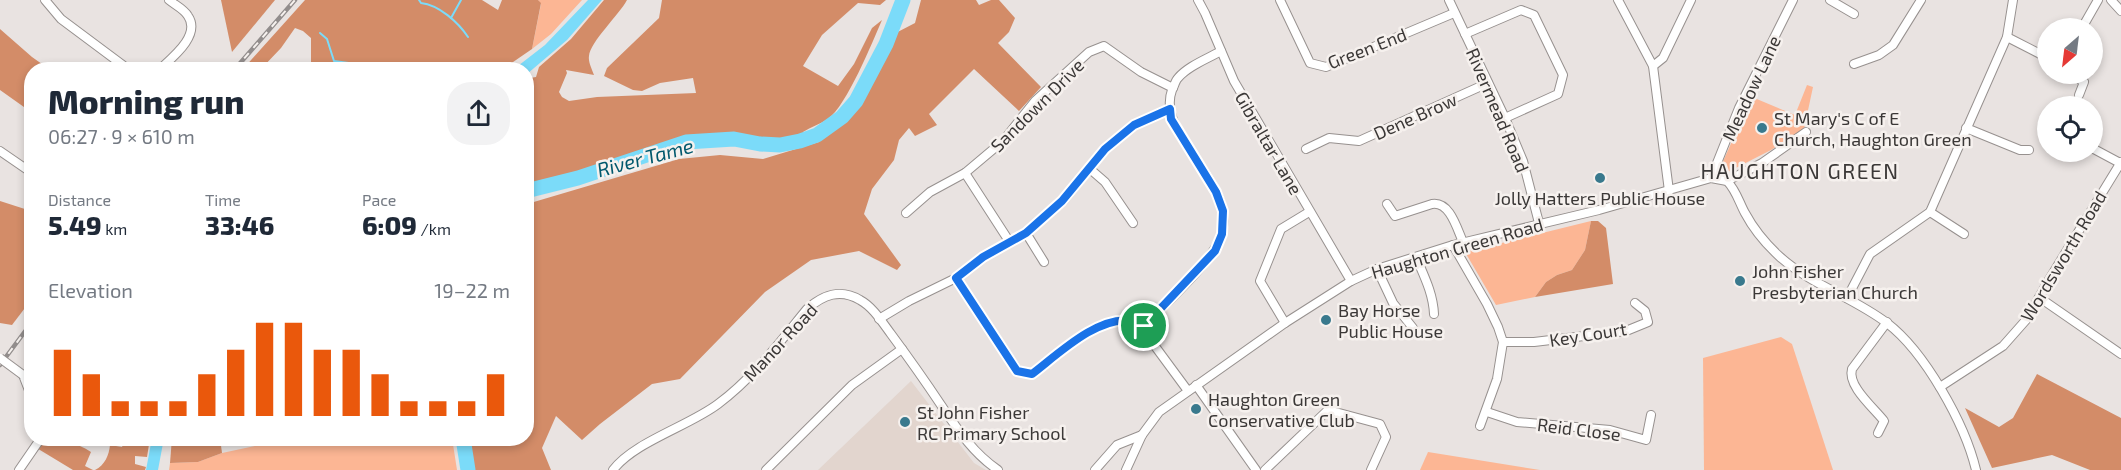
<!DOCTYPE html>
<html lang="en">
<head>
<meta charset="utf-8">
<style>
  body { margin:0; font-family:"Exo 2",sans-serif; background:#f2f2f3; color:#1f2937; height:100vh; display:flex; flex-direction:column; font-size:22px; white-space:nowrap }
  * { box-sizing:border-box; margin:0 }
  p { font-size:20px; color:#747a83 }
  .icon { flex:none; width:33px; height:33px; fill:none; stroke:currentColor; stroke-width:2; stroke-linecap:round; stroke-linejoin:round }
  .map { position:relative; flex:1; overflow:hidden }
  .panel { position:absolute; left:24px; top:62px; width:510px; height:384px; display:flex; flex-direction:column; background:#fff; border-radius:24px; box-shadow:0 3px 9px #0003 }
  .panel>* { flex:none }
  .needle { width:39px; rotate:208deg }
  .tools { position:absolute; left:2037px; top:18px; display:grid; gap:12px }
  .tools a { display:grid; place-items:center; width:66px; height:66px; border-radius:50%; background:#fff; box-shadow:0 3px 9px #0003; font-size:30px }
  .pin { position:absolute; display:grid; place-items:center; width:51px; height:51px; color:#fff; margin:-26px; border:3px solid #fff; border-radius:50%; box-shadow:0 2px 6px #0007 }
  .round { display:grid; place-items:center; flex:none; width:63px; height:63px; border-radius:24px; background:#f2f2f3 }
  .overview { display:flex; align-items:center; justify-content:space-between; height:102px; padding:0 24px }
  h1 { font-size:33px; font-weight:800; line-height:45px }
  .metrics { display:grid; grid-template-columns:repeat(3,1fr); gap:9px; height:102px; padding:6px 24px }
  .metrics div { display:grid; align-content:center }
  .metrics b { font-size:26px; font-weight:800 }
  .metrics small { font-size:16px; font-weight:400 }
  .metrics p { font-size:16px }
  .chart { height:168px; padding:12px 24px }
  .chart p { display:flex; justify-content:space-between }
  .chart svg { width:100%; height:108px; margin-top:6px; stroke:#ea580c; stroke-width:6 }
  .map>svg:first-child { display:block }
  .built { fill:#e2d5ce }
  .green { fill:#fcb694 }
  .forest { fill:#d38c68 }
  .water { fill:#7bdbf9 }
  .lines { fill:none; stroke-linecap:round; stroke-linejoin:round }
  .stream { stroke:#7bdbf9; stroke-width:2 }
  .river { stroke:#7bdbf9; stroke-width:15 }
  .street-casing { stroke:#97918f; stroke-width:10 }
  .street { stroke:#fff; stroke-width:8 }
  .rail-casing { stroke:#928d8c; stroke-width:4.5 }
  .rail { stroke:#f6f1ee; stroke-width:2; stroke-dasharray:7; stroke-linecap:butt }
  .street-bridge-casing { stroke:#97918f; stroke-width:10; stroke-linecap:butt }
  .street-bridge { stroke:#fff; stroke-width:8 }
  .route-casing { stroke:#fff; stroke-width:12 }
  .route { stroke:#1a73e8; stroke-width:8 }
  .poi-dot { fill:#39798d; stroke:#f6f1ee; stroke-width:2 }
  .labels { text-anchor:middle; dominant-baseline:central; stroke-width:5; stroke-linejoin:round; paint-order:stroke }
  .street-label { font-size:18px; fill:#3b3837; stroke:#f6f1ee }
  .poi-label { font-size:18px; fill:#3b3837; stroke:#f6f1ee; text-anchor:start }
  .water-label { font-size:20px; font-style:italic; fill:#01586d; stroke:#f6f1ee }
  .quarter-label { font-size:21px; letter-spacing:1.5px; fill:#3b3837; stroke:#f6f1ee }
</style>
</head>
<body>
<div class="map">
<svg width="2121" height="470" viewBox="0 0 2121 470">
  <rect width="100%" height="100%" fill="#e9e3e1"/>
  <!-- built -->
  <polygon class="built" points="911,381 974,463 986,470 818,470"/>
  <!-- green -->
  <g class="green">
    <polygon points="538,0 582,0 551,34 532,49 541,4"/>
    <polygon points="1807,85 1813,87 1804,129 1771,150 1726,173 1720,168 1752,97 1795,115"/>
    <polygon points="1591,221 1585,250 1572,270 1557,275 1546,282 1535,297 1496,305 1465,252"/>
    <polygon points="1781,337 1792,344 1833,470 1704,470 1703,358"/>
    <polygon points="293,438 452,438 457,470 169,470 170,463 198,462 222,453"/>
    <polygon points="1428,452 1540,470 1420,470"/>
  </g>
  <!-- forest -->
  <g class="forest">
    <polygon points="221,0 275,0 232,52"/>
    <polygon points="305,0 482,0 498,10 502,0 538,0 541,3 532,49 503,69 316,69 311,64 311,38 303,31 295,28 281,48 261,69 243,69"/>
    <path d="M 604,0 L 627,0 C 619,15 590,42 589,56 C 588,62 592,69 594,75 L 566,70 L 567,73 L 559,92 L 562,97 L 569,101 L 597,97 L 696,93 L 693,78 L 660,83 L 642,91 L 633,90 L 604,76 L 607,68 L 659,18 L 662,0 L 886,0 L 880,5 L 858,3 L 822,35 L 803,66 L 838,86 L 854,64 L 872,28 L 882,20 C 872,43 847,105 828,119 C 820,124 811,127 803,132 L 809,138 L 780,145 L 760,144 L 734,139 L 686,142 L 578,178 L 527,191 L 527,82 L 530,78 L 536,77 L 539,67 L 571,39 Z"/>
    <polygon points="921,0 976,0 979,5 991,0 999,0 1015,18 1009,32 998,43 1041,87 1019,111 974,69 929,114 937,125 915,136 909,128 899,140 894,160 872,189 864,214 901,265 897,270 859,251 811,260 765,292 680,379 652,384 600,424 582,440 556,416 542,448 551,470 468,470 463,438 526,438 527,204 679,159 720,155 763,159 819,142 817,135 842,117 856,101 888,37 915,23"/>
    <polygon points="0,29 32,57 49,69 32,69 31,112 0,90"/>
    <polygon points="0,201 31,211 31,300 12,325 0,323"/>
    <polygon points="1591,221 1598,221 1606,228 1613,284 1535,297 1546,282 1557,275 1572,270 1585,250"/>
    <polygon points="2037,374 2121,418 2121,470 2090,470 2052,455 1992,468 1965,408 1999,427 2013,418"/>
    <path d="M 41,438 C 57,438 78,443 91,452 L 85,466 L 93,470 L 73,470 L 35,447 Z"/>
    <path d="M 126,438 L 150,438 L 147,457 L 135,456 L 135,464 L 146,467 L 145,470 L 95,470 C 105,465 109,455 110,445 L 122,447 Z"/>
    <polygon points="172,438 220,438 222,453 198,462 170,463"/>
  </g>
  <!-- water -->
  <g class="water">
    <polygon points="588,0 602,0 567,40 527,74 526,69 514,69 545,45"/>
    <polygon points="152,438 164,438 158,470 146,470"/>
  </g>
  <g class="lines">
    <!-- stream -->
    <g class="stream">
      <path d="M 419,0 L 421,3 C 439,5 458,22 468,37"/>
      <polyline points="451,18 461,0"/>
      <polyline points="320,33 327,39 334,61 356,64 358,69"/>
    </g>
    <!-- river -->
    <g class="river">
      <polyline points="526,191 578,178 686,142 734,139 760,144 780,145 800,141 817,135 842,117 856,101 886,44 903,0"/>
      <polyline points="463,438 468,470"/>
    </g>
    <!-- street casing -->
    <g class="street-casing">
      <g id="street">
        <polyline points="45,0 61,19 128,69"/>
        <polyline points="1198,0 1205,13 1234,81 1351,281"/>
        <polyline points="1280,0 1310,63 1326,67 1454,13"/>
        <polyline points="1449,0 1505,118 1523,161 1539,223"/>
        <polyline points="1618,0 1653,66 1669,191"/>
        <polyline points="1830,0 1854,14"/>
        <polyline points="2111,0 2121,11"/>
        <polyline points="2082,28 2098,0"/>
        <polyline points="1465,34 1521,10 1534,15 1563,75 1558,94 1505,118"/>
        <polyline points="2007,37 2048,58"/>
        <polyline points="1854,64 1879,55 1893,45 1921,0"/>
        <polyline points="1653,66 1663,58 1691,0"/>
        <path d="M 160,69 C 173,57 201,35 188,16 C 184,9 175,5 169,0"/>
        <polyline points="2071,74 2084,82 2079,95"/>
        <polyline points="1966,128 2020,150 2029,150"/>
        <polyline points="2092,148 2120,163"/>
        <polyline points="1306,149 1329,138 1359,141 1488,83"/>
        <polyline points="0,151 32,173"/>
        <polyline points="1090,169 1105,182 1133,223"/>
        <polyline points="965,173 1009,241"/>
        <polyline points="1711,178 1739,108 1793,0"/>
        <polyline points="1727,181 1762,163 1806,132"/>
        <path d="M 1387,204 L 1395,216 L 1432,204 C 1450,201 1457,229 1463,242"/>
        <polyline points="1930,212 1964,234"/>
        <polyline points="906,213 930,192 965,173 1003,141 1035,101 1089,52 1104,46 1141,72 1173,88"/>
        <polyline points="1026,233 1044,262"/>
        <polyline points="1453,245 1487,304 1498,327 1503,342 1497,379 1480,426"/>
        <path d="M 1416,257 C 1424,276 1433,293 1434,314"/>
        <polyline points="1377,269 1393,303 1413,328"/>
        <path d="M 956,278 L 1018,371 L 1032,374 C 1056,356 1098,315 1131,321 C 1135,321 1140,324 1144,326"/>
        <polyline points="1847,298 1870,254 1930,212 2007,37 2013,0"/>
        <polyline points="2040,298 2121,354"/>
        <polyline points="879,319 909,301 956,278 983,257 1026,233 1063,201 1105,149 1134,125 1170,109"/>
        <polyline points="1285,323 1260,281 1281,229 1309,212"/>
        <polyline points="1503,342 1534,342 1626,331 1648,322 1645,311 1635,303"/>
        <polyline points="32,376 23,375 32,398"/>
        <polyline points="1196,385 1256,470"/>
        <polyline points="1940,387 2003,346 2026,320 2050,278 2121,162"/>
        <path d="M 1188,391 L 1146,334 L 1144,326 C 1164,305 1213,261 1221,236 C 1239,183 1155,136 1172,90 C 1174,87 1175,81 1178,78 C 1188,66 1207,59 1221,51"/>
        <polyline points="1487,412 1517,422 1610,430 1646,440 1651,415"/>
        <path d="M 1878,433 L 1884,421 C 1874,408 1847,386 1852,369 L 1887,322"/>
        <polyline points="19,470 41,438"/>
        <path d="M 613,470 C 634,442 689,426 718,404 C 753,378 779,343 807,309 C 823,295 840,288 860,300 C 873,307 882,322 891,334 C 908,357 925,381 941,405 C 958,430 973,453 998,470"/>
        <polyline points="766,470 852,385 902,349"/>
        <polyline points="1095,470 1117,445 1142,435"/>
        <path d="M 1126,470 L 1142,435 L 1159,412 L 1285,323 L 1351,281 L 1377,269 L 1453,245 L 1599,210 L 1711,178 L 1727,181 C 1736,190 1739,202 1745,213 C 1753,228 1766,244 1779,256 C 1811,285 1853,297 1887,323 C 1925,352 1965,424 1976,470"/>
        <polyline points="1265,470 1328,410 1380,424 1386,437 1371,470"/>
      </g>
    </g>
    <!-- street -->
    <use href="#street" class="street"/>
    <!-- rail casing -->
    <g class="rail-casing">
      <g id="rail">
        <polyline points="235,69 295,0"/>
        <polyline points="0,365 32,322"/>
      </g>
    </g>
    <!-- rail -->
    <use href="#rail" class="rail"/>
    <!-- street-bridge casing -->
    <g class="street-bridge-casing">
      <polyline id="street-bridge" points="0,358 23,375"/>
    </g>
    <!-- street-bridge -->
    <use href="#street-bridge" class="street-bridge"/>
  </g>
  <g class="lines">
    <!-- route casing -->
    <g class="route-casing">
      <path id="route" d="M 1170,109 L 1171,119 L 1216,192 L 1223,211 L 1222,234 L 1215,251 L 1144,326 C 1140,324 1135,321 1131,321 C 1098,315 1056,356 1032,374 L 1017,371 L 956,278 L 983,257 L 1026,233 L 1062,201 L 1105,149 L 1134,125 Z"/>
    </g>
    <!-- route -->
    <use href="#route" class="route"/>
  </g>
  <!-- markers -->
  <g class="poi-dot">
    <circle cx="1762" cy="128" r="6"/>
    <circle cx="1600" cy="178" r="6"/>
    <circle cx="1740" cy="281" r="6"/>
    <circle cx="1326" cy="320" r="6"/>
    <circle cx="1196" cy="409" r="6"/>
    <circle cx="905" cy="422" r="6"/>
  </g>
  <g class="labels">
    <!-- street labels -->
    <g class="street-label">
      <text transform="translate(1367 48) rotate(-21)">Green End</text>
      <text transform="translate(1751 88) rotate(-65)">Meadow Lane</text>
      <text transform="translate(1037 105) rotate(-45)">Sandown Drive</text>
      <text transform="translate(1498 110) rotate(67)">Rivermead Road</text>
      <text transform="translate(1415 116) rotate(-24)">Dene Brow</text>
      <text transform="translate(1269 143) rotate(60)">Gibraltar Lane</text>
      <text transform="translate(1457 248) rotate(-16)">Haughton Green Road</text>
      <text transform="translate(2063 256) rotate(-59)">Wordsworth Road</text>
      <text transform="translate(1588 334) rotate(-9)">Key Court</text>
      <text transform="translate(780 342) rotate(-47)">Manor Road</text>
      <text transform="translate(1579 429) rotate(7)">Reid Close</text>
    </g>
    <!-- poi labels -->
    <g class="poi-label">
      <text x="1774" y="118">St Mary's C of E<tspan x="1774" dy="21">Church, Haughton Green</tspan></text>
      <text x="1600" y="198" text-anchor="middle">Jolly Hatters Public House</text>
      <text x="1752" y="271">John Fisher<tspan x="1752" dy="21">Presbyterian Church</tspan></text>
      <text x="1338" y="310">Bay Horse<tspan x="1338" dy="21">Public House</tspan></text>
      <text x="1208" y="399">Haughton Green<tspan x="1208" dy="21">Conservative Club</tspan></text>
      <text x="917" y="412">St John Fisher<tspan x="917" dy="21">RC Primary School</tspan></text>
    </g>
    <!-- water labels -->
    <g class="water-label">
      <text transform="translate(645 157) rotate(-15)">River Tame</text>
    </g>
    <!-- quarter labels -->
    <g class="quarter-label">
      <text x="1800" y="170">HAUGHTON GREEN</text>
    </g>
  </g>
</svg>
<div class="tools">
<a><svg class="needle" viewBox="-14 -14 28 28"><path d="M0-13l5 13h-10z" fill="#e53935"/><path d="M0 13l5-13h-10z" fill="#747a83"/></svg></a>
<a><svg class="icon" aria-label="locate" viewBox="0 0 24 24"><circle cx="12" cy="12" r="6"/><path d="M12 2v4M12 18v4M2 12h4M18 12h4"/></svg></a>
</div>
<div class="pin" style="left:1144px;top:326px;background:#1e9e55"><svg class="icon" aria-label="arrive" viewBox="0 0 24 24"><path d="M6 21V4h12l-3 4 3 4H6"/></svg></div>
<section class="panel">
<div class="overview"><div><h1>Morning run</h1><p>06:27 · 9 × 610 m</p></div><a class="round"><svg class="icon" aria-label="share" viewBox="0 0 24 24"><path d="M12 15V3M7 8l5-5 5 5M5 13v7h14v-7"/></svg></a></div>
<div class="metrics">
<div><p>Distance</p><b>5.49<small> km</small></b></div>
<div><p>Time</p><b>33:46</b></div>
<div><p>Pace</p><b>6:09<small> /km</small></b></div>
</div>
<div class="chart"><p><span>Elevation</span>19–22 m</p>
<svg viewBox="0 0 160 44" preserveAspectRatio="none"><path d="M5 44V17M15 44V27M25 44V38M35 44V38M45 44V38M55 44V27M65 44V17M75 44V6M85 44V6M95 44V17M105 44V17M115 44V27M125 44V38M135 44V38M145 44V38M155 44V27"/></svg>
</div>
</section>
</div>
</body>
</html>
